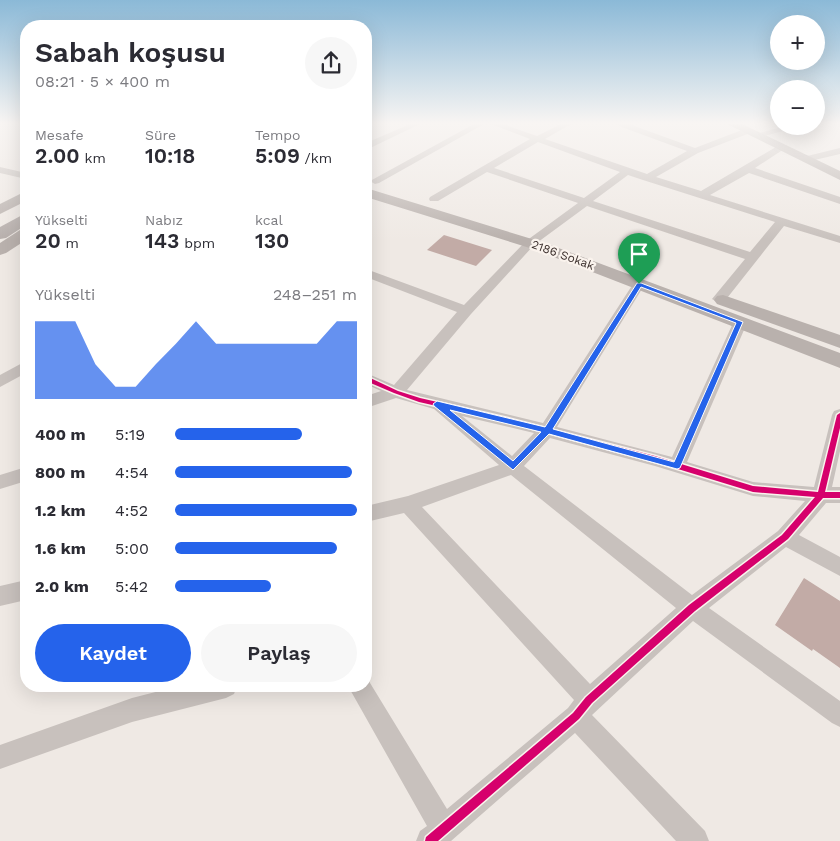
<!DOCTYPE html>
<html lang="tr">
<head>
<meta charset="utf-8">
<style>
  body { margin:0; font-family:"Work Sans",sans-serif; background:#f7f7f7; color:#2b2b33; height:100vh; display:flex; flex-direction:column; font-size:19px; white-space:nowrap }
  * { box-sizing:border-box; margin:0 }
  p { font-size:16px; color:#7c7c81 }
  .icon { flex:none; width:28px; height:28px; fill:none; stroke:currentColor; stroke-width:2; stroke-linecap:round; stroke-linejoin:round }
  .map { position:relative; flex:1; overflow:hidden }
  .details { position:absolute; left:20px; top:20px; width:352px; height:672px; display:flex; flex-direction:column; background:#fff; border-radius:20px; box-shadow:0 5px 20px #0002 }
  .details>* { flex:none }
  .controls { position:absolute; left:770px; top:15px; display:grid; gap:10px }
  .controls a { display:grid; place-items:center; width:55px; height:55px; border-radius:50%; background:#fff; box-shadow:0 5px 20px #0002; font-size:25px }
  .pin { position:absolute; display:grid; place-items:center; width:42px; height:42px; color:#fff; margin:-51px -21px; border-radius:50% 50% 50% 0; rotate:-45deg; box-shadow:0 0 5px #0007 }
  .pin .icon { rotate:45deg }
  .round { display:grid; place-items:center; flex:none; width:52px; height:52px; border-radius:26px; background:#f7f7f7 }
  .overview { display:flex; align-items:center; justify-content:space-between; height:85px; padding:0 15px }
  h1 { font-size:28px; font-weight:600; line-height:38px }
  .figures { display:grid; grid-template-columns:repeat(3,1fr); gap:8px; height:85px; padding:5px 15px }
  .figures div { display:grid; align-content:center }
  .figures b { font-size:21px; font-weight:600 }
  .figures small { font-size:14px; font-weight:400 }
  .figures p { font-size:14px }
  .chart { height:140px; padding:10px 15px }
  .chart p { display:flex; justify-content:space-between }
  .chart svg { width:100%; height:90px; margin-top:5px; fill:#2563eb; opacity:.7 }
  .cta { display:flex; gap:10px; margin-top:auto; padding:10px 15px }
  .cta a { flex:1; height:58px; border-radius:30px; background:#2563eb; color:#fff; font-size:20px; font-weight:600; line-height:58px; text-align:center }
  .cta a+a { background:#f7f7f7; color:#2b2b33 }
  ul { padding:0 15px; list-style:none; font-size:16px }
  li { display:grid; grid-template-columns:80px 60px 1fr; align-items:center; height:38px }
  li i { height:12px; border-radius:6px; background:#2563eb }
  .map>svg:first-child { display:block }
  .building { fill:#c2aba6 }
  .lines { fill:none; stroke-linecap:round; stroke-linejoin:round }
  .street { fill:#c8c1bd; fill-rule:evenodd }
  .secondary { fill:#b9b1ad; fill-rule:evenodd }
  .primary { fill:#b7afac; fill-rule:evenodd }
  .cycleway-casing { stroke:#faf3ed; stroke-width:3 }
  .cycleway { fill:#d6006c; fill-rule:evenodd }
  .route { fill:#2563eb; stroke:#fff; fill-rule:evenodd }
  .labels { text-anchor:middle; dominant-baseline:central; stroke-width:4.5; stroke-linejoin:round; paint-order:stroke }
  .far-street-label { font-size:12px; fill:#3a2e2b; stroke:#faf3ed }
</style>
</head>
<body>
<div class="map">
<svg width="840" height="841" viewBox="0 0 840 841">
  <rect width="100%" height="100%" fill="#efe9e4"/>
  <!-- building -->
  <g class="building">
    <polygon points="444,235 492,250 476,266 427,250"/>
    <polygon points="804,578 840,601 840,668 813,649 812,651 775,625"/>
  </g>
  <g class="lines">
    <!-- street -->
    <g class="street">
      <polygon points="410,124 420,124 366,150 366,143"/>
      <polygon points="474,124 484,124 379,183 375,184 370,181"/>
      <path d="M 491,124 L 502,124 L 537,136 L 561,124 L 571,124 L 545,139 L 647,174 L 687,151 L 619,126 L 618,124 L 629,124 L 695,148 L 747,128 L 750,129 L 750,133 L 698,153 L 656,177 L 701,191 L 781,144 L 784,145 L 784,149 L 755,168 L 840,197 L 840,204 L 749,173 L 710,195 L 840,236 L 840,243 L 784,226 L 724,302 L 719,303 L 712,299 L 745,259 L 587,206 L 534,245 L 471,314 L 407,390 L 543,423 L 633,284 L 639,280 L 645,284 L 557,427 L 672,457 L 733,323 L 735,320 L 745,320 L 747,323 L 687,462 L 753,482 L 814,487 L 832,415 L 834,411 L 840,409 L 840,451 L 832,487 L 840,487 L 840,503 L 826,503 L 799,535 L 840,557 L 840,576 L 786,547 L 709,608 L 840,701 L 840,727 L 832,723 L 693,621 L 592,715 L 705,831 L 709,841 L 676,841 L 575,733 L 451,841 L 416,841 L 420,831 L 427,826 L 348,686 L 366,686 L 367,678 L 447,809 L 568,708 L 574,700 L 404,513 L 366,522 L 366,506 L 408,496 L 499,465 L 434,409 L 396,398 L 366,408 L 366,396 L 381,391 L 366,384 L 366,373 L 394,385 L 457,312 L 366,277 L 366,269 L 464,305 L 526,241 L 578,203 L 487,172 L 438,201 L 430,201 L 429,199 L 430,197 L 530,139 ZM 538,142 L 620,172 L 584,198 L 494,168 ZM 628,175 L 643,180 L 775,222 L 750,252 L 593,201 ZM 462,416 L 534,433 L 512,456 ZM 550,438 L 655,466 L 753,496 L 805,501 L 778,531 L 692,595 L 524,466 ZM 511,475 L 676,608 L 590,684 L 422,507 Z"/>
      <polygon points="784,126 801,126 757,138 753,135"/>
      <polygon points="840,148 840,154 806,162 801,159 803,157"/>
      <polygon points="0,167 26,173 26,179 0,173"/>
      <polygon points="26,361 26,373 0,387 0,375"/>
      <polygon points="26,467 26,481 0,489 0,475"/>
      <polygon points="26,580 26,600 0,606 0,586"/>
      <polygon points="179,686 237,686 234,694 226,698 132,722 0,769 0,745 132,698"/>
    </g>
    <!-- secondary -->
    <g class="secondary">
      <polygon points="727,124 742,124 840,171 840,180"/>
      <polygon points="366,188 545,243 840,353 840,368 533,249 366,197"/>
      <polygon points="26,191 26,201 0,214 0,204"/>
      <polygon points="26,228 26,240 6,253 0,255 0,243 20,230"/>
      <polygon points="723,295 840,335 840,348 717,304 714,300 717,296"/>
    </g>
    <!-- primary -->
    <polygon class="primary" points="26,213 26,225 6,238 0,239 0,227"/>
    <!-- cycleway casing -->
    <g class="cycleway-casing">
      <polygon id="cycleway" points="366,376 398,391 420,398 507,418 655,456 753,486 818,492 837,415 840,413 840,428 825,492 840,492 840,498 823,498 788,539 695,611 592,703 579,719 438,841 425,841 426,837 573,713 586,697 689,605 782,535 815,497 753,492 655,462 507,422 419,402 394,393 366,381"/>
    </g>
    <!-- cycleway -->
    <use href="#cycleway" class="cycleway"/>
  </g>
  <!-- sky -->
  <linearGradient id="sky" x2="0" y2="1"><stop stop-color="#8bb9d7"/><stop offset="0.51" stop-color="#f8f5f3"/><stop offset="1" stop-color="#f8f5f3" stop-opacity="0"/></linearGradient>
  <rect width="840" height="241" fill="url(#sky)"/>
  <!-- route -->
  <path class="route" d="M 637,283 L 641,283 L 743,322 L 680,468 L 677,469 L 549,434 L 513,470 L 434,406 L 433,404 L 437,401 L 545,427 ZM 641,287 L 736,323 L 674,462 L 553,429 ZM 450,410 L 541,432 L 513,461 Z"/>
  <g class="labels">
    <!-- far-street labels -->
    <g class="far-street-label">
      <text transform="translate(563 255) rotate(20)">2186 Sokak</text>
    </g>
  </g>
</svg>
<div class="controls">
<a>+</a>
<a>−</a>
</div>
<div class="pin" style="left:639px;top:284px;background:#1e9e55"><svg class="icon" aria-label="arrive" viewBox="0 0 24 24"><path d="M6 21V4h12l-3 4 3 4H6"/></svg></div>
<section class="details">
<div class="overview"><div><h1>Sabah koşusu</h1><p>08:21 · 5 × 400 m</p></div><a class="round"><svg class="icon" aria-label="share" viewBox="0 0 24 24"><path d="M12 15V3M7 8l5-5 5 5M5 13v7h14v-7"/></svg></a></div>
<div class="figures">
<div><p>Mesafe</p><b>2.00<small> km</small></b></div>
<div><p>Süre</p><b>10:18</b></div>
<div><p>Tempo</p><b>5:09<small> /km</small></b></div>
</div>
<div class="figures">
<div><p>Yükselti</p><b>20<small> m</small></b></div>
<div><p>Nabız</p><b>143<small> bpm</small></b></div>
<div><p>kcal</p><b>130</b></div>
</div>
<div class="chart"><p><span>Yükselti</span>248–251 m</p>
<svg viewBox="0 0 160 44" preserveAspectRatio="none"><path d="M0 44V6L10 6L20 6L30 27L40 38L50 38L60 27L70 17L80 6L90 17L100 17L110 17L120 17L130 17L140 17L150 6L160 6V44z"/></svg>
</div>
<ul>
<li><b>400 m</b>5:19<i style="width:70%"></i></li>
<li><b>800 m</b>4:54<i style="width:97%"></i></li>
<li><b>1.2 km</b>4:52<i style="width:100%"></i></li>
<li><b>1.6 km</b>5:00<i style="width:89%"></i></li>
<li><b>2.0 km</b>5:42<i style="width:53%"></i></li>
</ul>
<div class="cta"><a>Kaydet</a><a>Paylaş</a></div>
</section>
</div>
</body>
</html>
